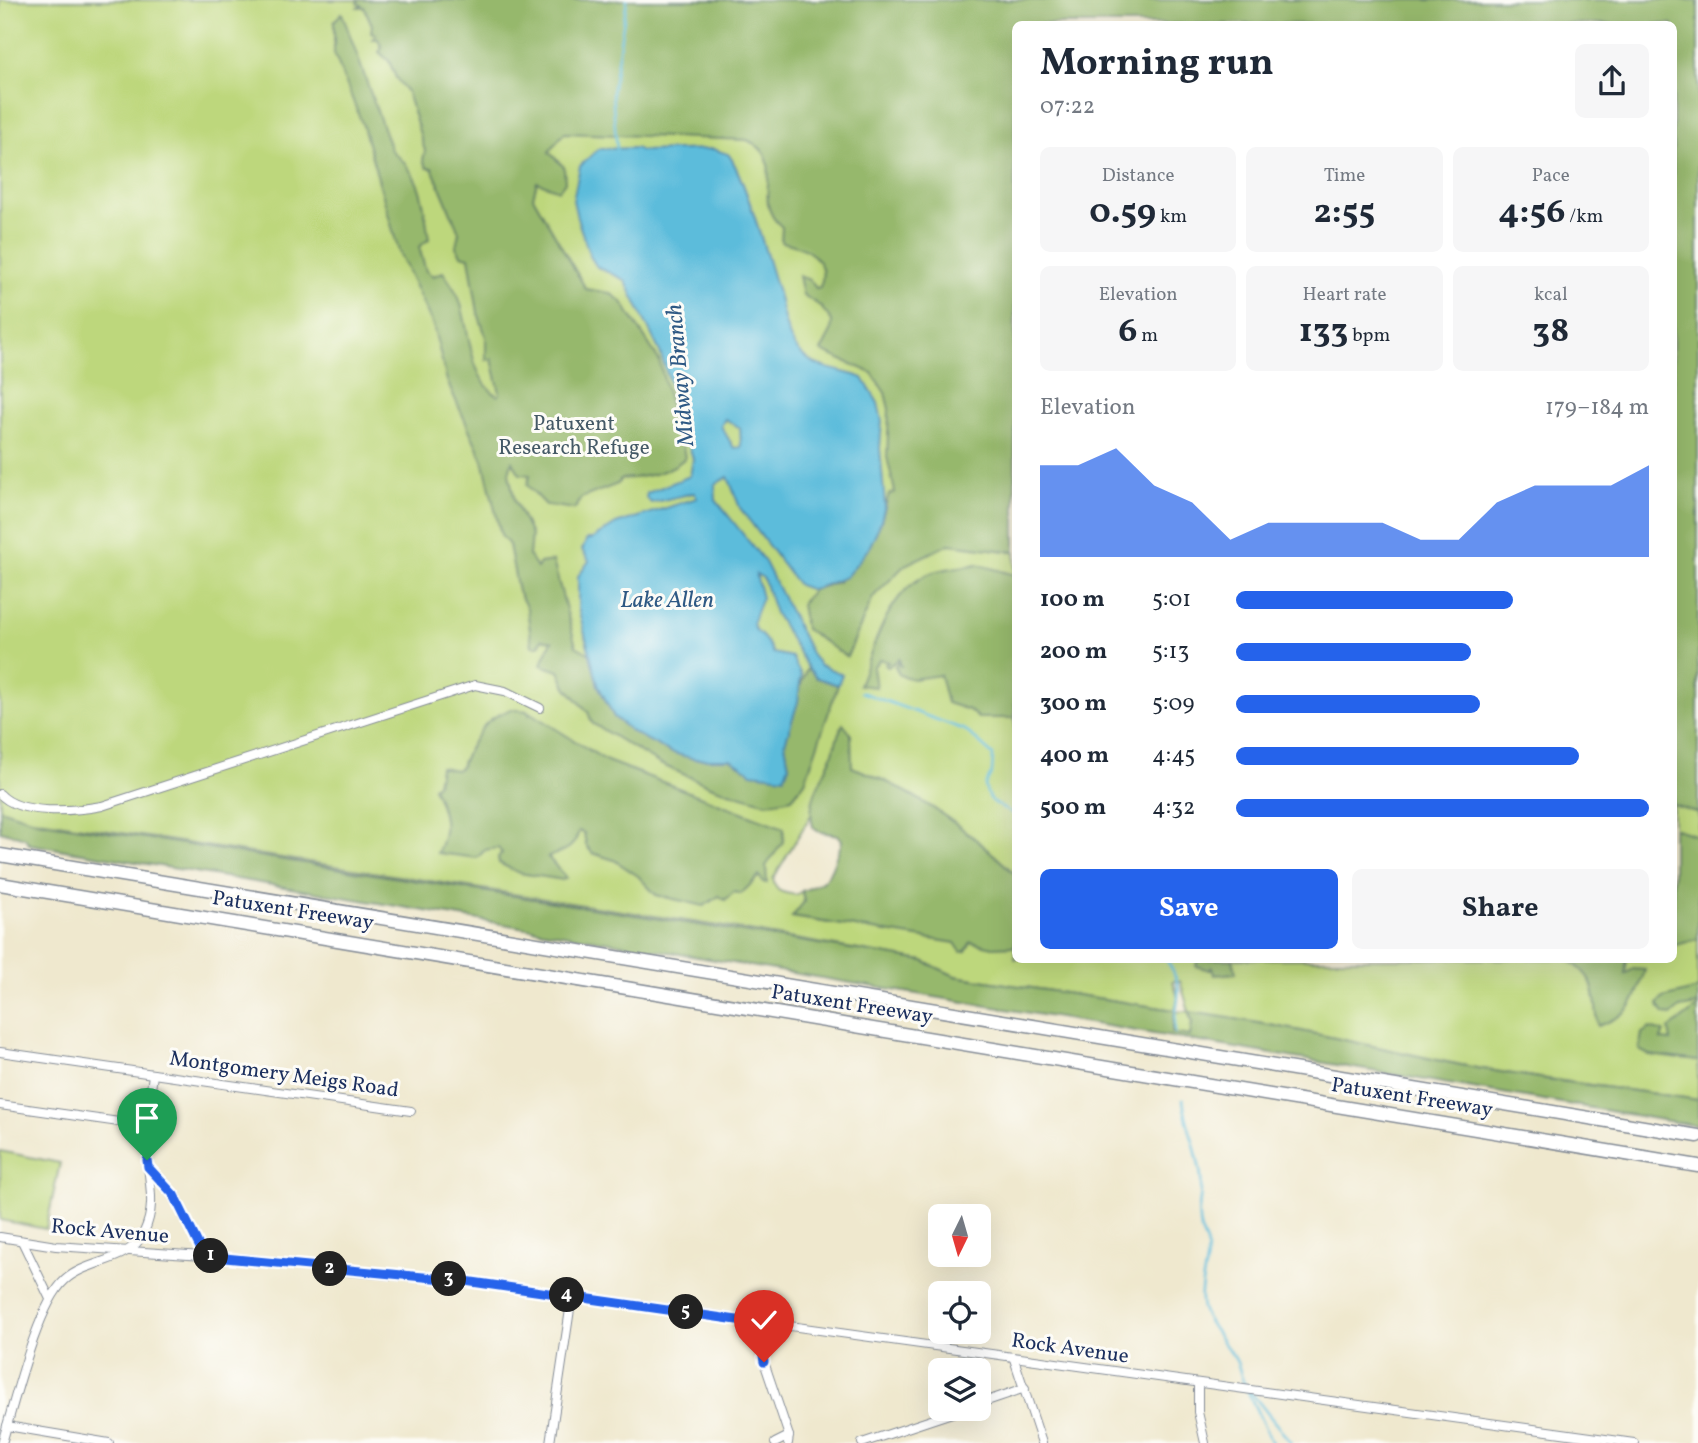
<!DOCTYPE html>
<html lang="en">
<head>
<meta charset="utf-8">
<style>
  body { margin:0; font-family:Vollkorn,serif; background:#f6f6f7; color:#1f2937; height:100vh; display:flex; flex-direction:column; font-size:26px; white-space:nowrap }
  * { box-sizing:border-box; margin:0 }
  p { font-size:23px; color:#747a83 }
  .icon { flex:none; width:38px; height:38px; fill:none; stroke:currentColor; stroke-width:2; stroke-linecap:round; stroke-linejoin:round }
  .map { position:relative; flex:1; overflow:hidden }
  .side { position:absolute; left:1012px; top:21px; width:665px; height:942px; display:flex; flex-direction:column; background:#fff; border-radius:10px; box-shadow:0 7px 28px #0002 }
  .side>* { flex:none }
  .needle { width:46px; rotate:185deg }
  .buttons { position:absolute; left:928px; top:1204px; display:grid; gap:14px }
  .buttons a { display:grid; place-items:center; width:63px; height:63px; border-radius:10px; background:#fff; box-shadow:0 7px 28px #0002; font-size:35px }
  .pin { position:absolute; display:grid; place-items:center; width:60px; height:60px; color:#fff; margin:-72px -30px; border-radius:50% 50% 50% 0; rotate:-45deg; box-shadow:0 0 7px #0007 }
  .pin .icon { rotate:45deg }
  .km { position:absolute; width:35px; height:35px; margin:-18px; border-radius:50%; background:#222; color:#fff; font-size:19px; line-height:35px; text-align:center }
  .round { display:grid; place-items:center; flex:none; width:74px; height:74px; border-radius:10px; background:#f6f6f7 }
  .overview { display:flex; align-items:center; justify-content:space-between; height:119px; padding:0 28px }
  h1 { font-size:38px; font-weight:700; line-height:52px }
  .metrics { display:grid; grid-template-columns:repeat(3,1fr); gap:10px; height:119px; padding:7px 28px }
  .metrics div { display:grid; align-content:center; border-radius:10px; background:#f6f6f7; text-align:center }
  .metrics b { font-size:35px; font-weight:700 }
  .metrics small { font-size:19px; font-weight:400 }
  .metrics p { font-size:19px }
  .chart { height:196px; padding:14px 28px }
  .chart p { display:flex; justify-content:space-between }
  .chart svg { width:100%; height:126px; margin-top:7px; fill:#2563eb; opacity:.7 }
  .button { display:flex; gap:14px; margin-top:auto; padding:14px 28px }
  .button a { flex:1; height:80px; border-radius:10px; background:#2563eb; color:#fff; font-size:28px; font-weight:700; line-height:80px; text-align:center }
  .button a+a { background:#f6f6f7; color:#1f2937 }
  ul { padding:0 28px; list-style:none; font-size:23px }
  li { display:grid; grid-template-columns:112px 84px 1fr; align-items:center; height:52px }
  li i { height:18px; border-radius:9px; background:#2563eb }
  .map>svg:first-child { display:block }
  .green { fill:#bdd77c; stroke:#6c836d; stroke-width:2; fill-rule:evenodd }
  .forest { fill:#96b86c; stroke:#587465; stroke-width:2 }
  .water { fill:#5cbcdb; stroke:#3c769c; stroke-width:2; fill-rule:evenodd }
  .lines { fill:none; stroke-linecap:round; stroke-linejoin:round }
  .stream { stroke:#5cbcdb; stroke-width:2.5 }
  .minor-casing { stroke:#858c96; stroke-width:10 }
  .highway-casing { stroke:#858c96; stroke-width:15 }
  .minor { stroke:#fff; stroke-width:8 }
  .highway { stroke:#fff; stroke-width:12 }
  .route-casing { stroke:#fff; stroke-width:14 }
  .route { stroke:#2563eb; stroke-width:9 }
  .labels { text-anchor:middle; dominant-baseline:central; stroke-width:6; stroke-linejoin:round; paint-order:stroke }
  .park-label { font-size:21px; fill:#445966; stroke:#fdfcf7 }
  .street-label { font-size:21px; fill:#1b2f5e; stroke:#fdfcf7 }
  .water-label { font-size:23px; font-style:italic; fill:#2e5984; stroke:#fdfcf7 }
</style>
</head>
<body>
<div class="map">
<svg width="1698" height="1443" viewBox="0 0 1698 1443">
  <rect width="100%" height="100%" fill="#fdfcf7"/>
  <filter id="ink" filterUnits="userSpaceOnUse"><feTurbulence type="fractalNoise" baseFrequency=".0143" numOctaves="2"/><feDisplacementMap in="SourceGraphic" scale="14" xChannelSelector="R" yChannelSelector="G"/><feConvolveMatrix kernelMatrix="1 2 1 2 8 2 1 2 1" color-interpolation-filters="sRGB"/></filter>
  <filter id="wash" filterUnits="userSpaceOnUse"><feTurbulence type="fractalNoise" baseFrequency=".00686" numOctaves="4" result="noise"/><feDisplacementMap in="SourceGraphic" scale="28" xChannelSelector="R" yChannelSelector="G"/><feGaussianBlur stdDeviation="1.57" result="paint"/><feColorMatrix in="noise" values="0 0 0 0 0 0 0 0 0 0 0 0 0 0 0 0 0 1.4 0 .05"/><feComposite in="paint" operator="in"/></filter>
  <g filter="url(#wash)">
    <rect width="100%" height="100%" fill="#efe8ce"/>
    <!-- green -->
    <g class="green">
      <path d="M 0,0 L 1698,0 L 1698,1100 C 1619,1088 1539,1080 1461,1065 C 1370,1046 1280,1024 1189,1013 L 1192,1023 L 1191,1037 L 1172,1033 L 1175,1012 L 1189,1011 L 1180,981 L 1173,981 L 1178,998 L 1175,1010 L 955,976 L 923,961 L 732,928 L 0,814 ZM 1015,24 L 1673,24 L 1673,959 L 1015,959 ZM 821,798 L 869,807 L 828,923 L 792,917 L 804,902 L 802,891 L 796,895 C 781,892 776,893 773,879 Z"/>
      <polygon points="0,1151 60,1163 46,1229 0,1220"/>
    </g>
    <!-- forest -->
    <g class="forest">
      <path d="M 359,0 L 1698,0 L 1698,813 L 1673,805 L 1673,24 L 1015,24 L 1015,552 L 949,544 L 905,565 L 873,597 L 847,657 L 805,629 L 801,604 L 812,590 L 838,582 L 880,524 L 889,494 L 895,492 L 887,457 L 889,409 L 885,393 L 872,373 L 821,351 L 831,332 L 832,321 L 820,306 L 803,295 L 799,276 L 810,280 L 816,288 L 820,287 C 831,259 805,246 781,242 L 782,227 C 747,199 792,160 747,140 L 564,133 L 549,152 L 564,167 L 565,182 L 559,190 L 537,182 L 533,197 L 586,289 L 610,293 L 622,302 L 659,360 L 671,408 L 676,417 L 676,424 L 680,427 L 685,458 C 668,474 640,478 621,479 L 618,484 L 581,498 L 575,509 L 546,505 L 527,485 L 530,475 L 520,474 L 512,461 L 509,474 L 515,501 L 531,535 L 529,556 L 537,568 L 540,563 L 553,561 L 576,646 L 590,654 L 598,685 L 614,717 L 694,759 L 731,759 L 752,773 L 789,766 C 788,759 785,750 785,743 C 785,733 803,674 808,668 L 817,678 L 838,685 L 805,782 L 792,798 L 767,803 L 715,788 L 660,764 L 592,723 L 588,712 L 566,687 L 559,671 L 541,665 L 552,641 L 542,639 L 539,646 L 532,646 L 527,608 L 518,592 L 509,545 L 501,535 L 483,460 L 447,381 L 433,325 L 399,252 L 363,126 L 334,53 L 334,21 L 342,13 L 391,150 C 423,176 423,200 429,239 L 419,247 L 426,271 L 433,276 L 443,272 C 449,281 457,291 460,301 C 470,331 469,378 498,396 L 500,393 L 492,359 L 486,360 L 486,337 L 478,313 L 469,257 L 461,255 L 456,247 L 459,232 L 432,168 L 427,168 L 423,160 L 425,151 L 407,92 L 396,78 L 389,61 L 379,52 L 382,48 L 378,39 L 373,39 L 376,34 L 371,32 L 372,25 L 364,7 L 358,7 L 361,5 L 357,3 Z"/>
      <path d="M 977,564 L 1015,575 L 1015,718 L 978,718 L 969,710 L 947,703 L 940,675 L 913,679 L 899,675 L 895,666 L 898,663 L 901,667 L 899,659 L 888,667 L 885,664 L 888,662 L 880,659 L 873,667 L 876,687 L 859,685 C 875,644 888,589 933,572 C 947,568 963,567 977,564 Z"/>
      <path d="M 510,709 L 527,711 L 529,714 L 529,712 L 607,761 L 784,828 L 783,842 L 766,866 L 767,883 L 763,882 L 759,876 L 741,894 L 734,892 L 725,900 L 719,896 L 704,906 L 656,895 L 638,876 L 614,860 L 592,853 L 586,845 L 584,833 L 579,831 C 574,849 565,851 548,857 L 566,878 L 563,880 L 519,873 L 499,863 L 498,857 L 502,853 L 498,848 L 485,850 L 477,858 L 437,853 C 450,828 444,811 433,787 L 437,784 L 440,767 L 456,770 L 461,767 C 463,757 482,725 490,720 C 496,715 504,713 510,709 Z"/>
      <path d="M 843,724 L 851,734 L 852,767 C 913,789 968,829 1015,874 L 1015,946 L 993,947 L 971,942 L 966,951 L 961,952 L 955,943 L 792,917 L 804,902 L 802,891 C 822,884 827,881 834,862 C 836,854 841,849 842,840 L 838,835 L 821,832 L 813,827 C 806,801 821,782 830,760 C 836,747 836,736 843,724 Z"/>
      <path d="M 0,809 L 37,821 L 889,955 L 923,961 L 955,976 L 1175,1010 L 1172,1033 L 1190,1036 L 1192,1023 L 1189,1012 C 1280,1024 1370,1046 1461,1065 C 1539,1080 1619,1088 1698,1100 L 1698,1126 L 29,844 L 25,838 L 0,831 Z"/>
      <polygon points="1673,828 1698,836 1698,939 1673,946"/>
      <polygon points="1198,959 1233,959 1236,973 1214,975 1212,967 1210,970 1196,966"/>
      <path d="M 1567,959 L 1627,959 L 1625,974 L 1633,969 L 1645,970 C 1635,1003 1632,1014 1598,1026 C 1594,993 1598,978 1567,959 Z"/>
      <polygon points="1698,989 1698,1005 1680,1008 1672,1015 1664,1014 1658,1004 1663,998"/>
      <polygon points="1698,1007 1698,1061 1649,1055 1639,1050 1642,1033 1650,1028 1664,1032 1661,1040 1671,1041 1669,1029"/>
    </g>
    <!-- water -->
    <path class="water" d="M 636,148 L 641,151 L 713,149 L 728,154 C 743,171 768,260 776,286 C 785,314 783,345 812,362 C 826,370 847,371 863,378 L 878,403 L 882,421 L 880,448 L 885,506 L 880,524 L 869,548 L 846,577 L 812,590 L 798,585 L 740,508 L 728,477 L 715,484 L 716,500 L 765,562 L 813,657 L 820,665 L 842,674 L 838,685 L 817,678 L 808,668 L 775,613 L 763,578 L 756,574 L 762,598 C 743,640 759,621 773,653 L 792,657 L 801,675 L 798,702 L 785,743 L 789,766 L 784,777 L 752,773 L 731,759 L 694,759 L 670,752 L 632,732 L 614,717 L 598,685 L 578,608 L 578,576 L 589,561 L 582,550 L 587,539 L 592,539 L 616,524 L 697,498 L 694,493 L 651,503 L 646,498 L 647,493 L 690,476 L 693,459 L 660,352 L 625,280 L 597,267 L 590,256 L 577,218 L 573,200 L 580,166 L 598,149 ZM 725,419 L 740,428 L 741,447 L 734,448 L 721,426 Z"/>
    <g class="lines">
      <!-- stream -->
      <g class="stream">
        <polyline points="617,150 612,93 627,0"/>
        <path d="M 861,692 L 965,730 L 993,755 L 992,773 L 985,785 C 987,803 1002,807 1015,815"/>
        <path d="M 1166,959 C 1189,995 1173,998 1175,1033"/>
        <path d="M 1183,1099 C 1185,1123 1198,1150 1201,1177 C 1203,1194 1195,1214 1201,1231 C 1204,1240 1209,1245 1207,1256 C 1205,1274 1198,1290 1202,1308 C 1205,1321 1226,1346 1234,1357 C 1241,1366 1239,1377 1246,1386"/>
        <polyline points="1250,1391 1291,1443"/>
        <polyline points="1248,1392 1272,1443"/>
      </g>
    </g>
  </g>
  <g filter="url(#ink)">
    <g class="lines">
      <!-- minor casing -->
      <g class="minor-casing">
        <g id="minor">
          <path d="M 0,794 C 20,816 75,811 102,806 L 475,685 L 505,691 L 540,708"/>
          <polyline points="0,1052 411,1111"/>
          <polyline points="0,1105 147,1126"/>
          <polyline points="150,1169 174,1195 204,1256"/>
          <polyline points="0,1237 56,1246 247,1259 354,1272 465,1281 1634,1443"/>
          <polyline points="22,1241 50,1299"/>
          <polyline points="758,1323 760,1350 789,1436 788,1443"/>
          <polyline points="1014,1359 1042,1443"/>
          <polyline points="1198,1384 1198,1412 1205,1443"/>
          <polyline points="978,1404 1025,1388"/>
          <polyline points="7,1426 109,1443"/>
          <path d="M 2,1443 C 14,1404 37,1305 65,1280 C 88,1259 130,1263 144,1232 C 158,1203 147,1179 147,1149 C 146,1124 150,1099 153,1074"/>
          <polyline points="550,1443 572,1296"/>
          <polyline points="775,1443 789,1436"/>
          <polyline points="862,1443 964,1409"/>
        </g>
      </g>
      <!-- highway casing -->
      <g class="highway-casing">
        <g id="highway">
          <polyline points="0,855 1698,1136"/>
          <polyline points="0,884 1698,1166"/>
        </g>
      </g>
      <!-- minor -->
      <use href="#minor" class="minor"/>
      <!-- highway -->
      <use href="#highway" class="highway"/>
    </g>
  </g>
  <g class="lines" filter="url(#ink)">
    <!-- route casing -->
    <g class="route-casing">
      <polyline id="route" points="147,1160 148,1167 174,1195 204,1256 465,1281 758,1323 764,1362"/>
    </g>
    <!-- route -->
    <use href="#route" class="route"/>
  </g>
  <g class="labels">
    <!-- park labels -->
    <g class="park-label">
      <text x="574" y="424">Patuxent<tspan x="574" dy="24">Research Refuge</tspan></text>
    </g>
    <!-- street labels -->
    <g class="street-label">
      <text transform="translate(293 911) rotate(9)">Patuxent Freeway</text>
      <text transform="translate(852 1005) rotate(9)">Patuxent Freeway</text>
      <text transform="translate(284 1075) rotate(8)">Montgomery Meigs Road</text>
      <text transform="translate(1412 1098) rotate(9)">Patuxent Freeway</text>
      <text transform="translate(110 1232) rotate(5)">Rock Avenue</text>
      <text transform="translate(1070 1349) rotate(8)">Rock Avenue</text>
    </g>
    <!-- water labels -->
    <g class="water-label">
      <text transform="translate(681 375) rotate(-95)">Midway Branch</text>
      <text x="667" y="601">Lake Allen</text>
    </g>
  </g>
</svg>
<div class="buttons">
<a><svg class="needle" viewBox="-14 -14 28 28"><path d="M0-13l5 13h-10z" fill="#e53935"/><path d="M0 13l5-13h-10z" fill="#747a83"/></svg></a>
<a><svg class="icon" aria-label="locate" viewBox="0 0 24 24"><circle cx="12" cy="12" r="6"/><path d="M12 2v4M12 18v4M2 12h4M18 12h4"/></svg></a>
<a><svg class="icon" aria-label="layers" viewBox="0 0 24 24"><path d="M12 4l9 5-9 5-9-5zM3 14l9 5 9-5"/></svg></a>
</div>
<div class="pin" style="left:147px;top:1160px;background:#1e9e55"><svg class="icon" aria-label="arrive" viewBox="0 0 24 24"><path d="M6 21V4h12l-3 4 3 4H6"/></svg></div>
<div class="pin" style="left:764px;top:1362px;background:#d93025"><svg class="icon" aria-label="check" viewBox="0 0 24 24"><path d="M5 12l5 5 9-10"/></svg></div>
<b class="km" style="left:211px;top:1256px">1</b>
<b class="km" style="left:330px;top:1269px">2</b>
<b class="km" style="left:449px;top:1279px">3</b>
<b class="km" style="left:567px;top:1295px">4</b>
<b class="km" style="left:686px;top:1312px">5</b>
<section class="side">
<div class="overview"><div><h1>Morning run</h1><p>07:22</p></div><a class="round"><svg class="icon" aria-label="share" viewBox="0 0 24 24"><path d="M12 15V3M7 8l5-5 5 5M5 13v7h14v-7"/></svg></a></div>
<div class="metrics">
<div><p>Distance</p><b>0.59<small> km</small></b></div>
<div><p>Time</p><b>2:55</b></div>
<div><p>Pace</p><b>4:56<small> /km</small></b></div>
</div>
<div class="metrics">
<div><p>Elevation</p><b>6<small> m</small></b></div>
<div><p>Heart rate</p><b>133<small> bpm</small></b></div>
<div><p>kcal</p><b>38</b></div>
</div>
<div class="chart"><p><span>Elevation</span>179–184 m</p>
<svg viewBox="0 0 160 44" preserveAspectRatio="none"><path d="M0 44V12L10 12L20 6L30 19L40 25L50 38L60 32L70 32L80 32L90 32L100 38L110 38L120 25L130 19L140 19L150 19L160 12V44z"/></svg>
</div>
<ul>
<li><b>100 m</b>5:01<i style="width:67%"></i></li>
<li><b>200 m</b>5:13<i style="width:57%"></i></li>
<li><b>300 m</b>5:09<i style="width:59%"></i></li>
<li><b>400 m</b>4:45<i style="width:83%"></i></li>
<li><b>500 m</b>4:32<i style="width:100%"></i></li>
</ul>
<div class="button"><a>Save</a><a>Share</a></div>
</section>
</div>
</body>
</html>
